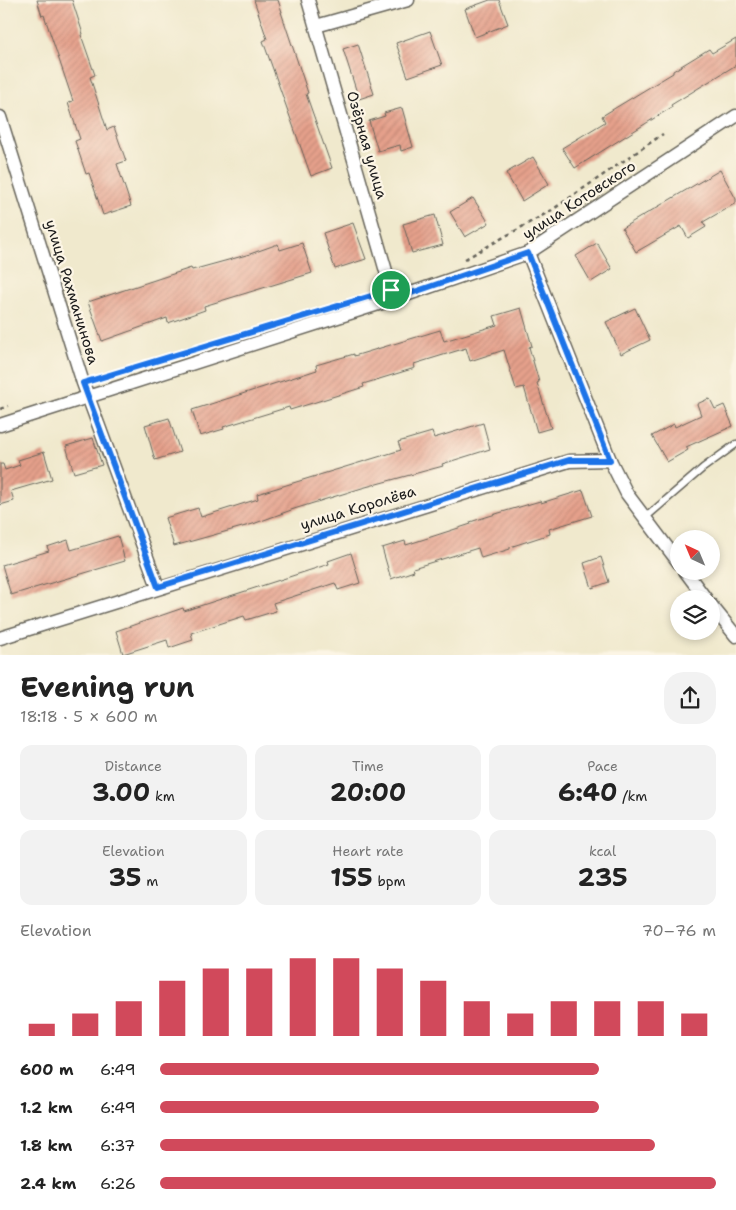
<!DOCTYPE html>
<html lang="en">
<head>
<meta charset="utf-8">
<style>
  body { margin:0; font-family:"Shantell Sans",sans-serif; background:#f2f2f2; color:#222; height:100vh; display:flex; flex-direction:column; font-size:19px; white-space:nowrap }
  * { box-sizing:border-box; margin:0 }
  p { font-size:16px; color:#767676 }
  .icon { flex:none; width:28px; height:28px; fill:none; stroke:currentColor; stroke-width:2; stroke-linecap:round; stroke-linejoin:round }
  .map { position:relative; height:655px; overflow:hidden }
  .sheet { display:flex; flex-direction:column; background:#fff; flex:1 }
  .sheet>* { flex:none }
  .needle { width:32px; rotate:316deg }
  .controls { position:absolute; left:670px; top:530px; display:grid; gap:10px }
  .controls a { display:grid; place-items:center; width:50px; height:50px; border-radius:50%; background:#fff; box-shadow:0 2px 8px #0003; font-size:25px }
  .pin { position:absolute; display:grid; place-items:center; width:42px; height:42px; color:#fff; margin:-21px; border:2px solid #fff; border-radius:50%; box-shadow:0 1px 5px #0007 }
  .round { display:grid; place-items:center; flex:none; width:52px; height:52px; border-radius:20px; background:#f2f2f2 }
  .overview { display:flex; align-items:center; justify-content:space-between; height:85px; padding:0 20px }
  h1 { font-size:28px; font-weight:700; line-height:38px }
  .metrics { display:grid; grid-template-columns:repeat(3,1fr); gap:8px; height:85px; padding:5px 20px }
  .metrics div { display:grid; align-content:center; border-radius:12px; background:#f2f2f2; text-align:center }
  .metrics b { font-size:25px; font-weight:700 }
  .metrics small { font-size:14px; font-weight:400 }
  .metrics p { font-size:14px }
  .chart { height:140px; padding:10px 20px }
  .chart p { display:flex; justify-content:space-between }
  .chart svg { width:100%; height:90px; margin-top:5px; stroke:#d1495b; stroke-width:6 }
  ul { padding:0 20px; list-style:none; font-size:16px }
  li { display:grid; grid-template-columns:80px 60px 1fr; align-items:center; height:38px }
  li i { height:12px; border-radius:6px; background:#d1495b }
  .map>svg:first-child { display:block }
  .building { fill:url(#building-hatch) }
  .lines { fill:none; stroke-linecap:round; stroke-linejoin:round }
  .service-casing { stroke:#66645a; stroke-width:9 }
  .minor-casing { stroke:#66645a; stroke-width:15 }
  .path { stroke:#66645a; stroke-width:2.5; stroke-dasharray:4 4; stroke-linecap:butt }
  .service { stroke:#fff; stroke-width:6 }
  .minor { stroke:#fff; stroke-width:12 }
  .route-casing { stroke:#fff; stroke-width:10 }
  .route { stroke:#1a73e8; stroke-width:6 }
  .labels { text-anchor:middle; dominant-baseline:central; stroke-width:4.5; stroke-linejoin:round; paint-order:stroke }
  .street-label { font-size:15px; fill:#1c1c1c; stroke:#fcf5e5 }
</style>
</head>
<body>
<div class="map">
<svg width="736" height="655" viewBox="0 0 736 655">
  <defs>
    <pattern id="building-hatch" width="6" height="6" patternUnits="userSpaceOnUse" patternTransform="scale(1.25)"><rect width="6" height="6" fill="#e5a08b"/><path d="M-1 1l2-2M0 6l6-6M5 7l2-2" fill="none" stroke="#c48977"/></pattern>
  </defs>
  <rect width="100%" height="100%" fill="#fcf5e5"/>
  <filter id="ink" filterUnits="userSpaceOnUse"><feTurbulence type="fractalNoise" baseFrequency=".02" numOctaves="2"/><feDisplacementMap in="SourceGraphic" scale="10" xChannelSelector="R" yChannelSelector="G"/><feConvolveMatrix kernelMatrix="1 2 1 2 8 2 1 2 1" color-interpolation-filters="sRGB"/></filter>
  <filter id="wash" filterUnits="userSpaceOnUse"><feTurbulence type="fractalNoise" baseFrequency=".0096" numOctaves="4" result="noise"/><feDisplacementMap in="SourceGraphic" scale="20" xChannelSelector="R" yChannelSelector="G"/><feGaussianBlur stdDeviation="1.12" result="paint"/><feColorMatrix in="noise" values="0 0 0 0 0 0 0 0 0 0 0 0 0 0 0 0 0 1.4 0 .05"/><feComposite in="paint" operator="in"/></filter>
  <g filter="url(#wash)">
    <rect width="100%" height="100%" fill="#f0e9cd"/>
    <g id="blocks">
      <!-- building -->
      <g class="building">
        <polygon points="37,0 72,0 83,34 81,35 95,75 90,77 107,130 114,127 126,161 117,164 131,206 103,215 89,173 86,174 75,141 80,139 68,103 73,101 44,15 42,16"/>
        <polygon points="254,0 278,0 282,12 281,12 308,93 306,94 332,168 311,176 263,41 267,39"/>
        <polygon points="490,0 499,0 508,24 475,37 465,9"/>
        <polygon points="430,31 442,65 408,77 396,43"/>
        <polygon points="736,39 736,65 671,105 672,107 575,168 562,148 605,122 602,116 673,73 673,71 709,49 712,53"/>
        <polygon points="358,44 374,94 359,99 343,49"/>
        <polygon points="402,108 413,147 401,151 400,145 378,151 369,121 385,116 384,113"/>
        <polygon points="533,157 549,184 522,201 506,173"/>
        <polygon points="720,170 736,199 736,203 703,222 706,227 688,238 681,226 636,252 622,228"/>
        <polygon points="473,198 489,223 465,237 450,212"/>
        <polygon points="435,215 443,245 412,253 403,224"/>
        <polygon points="353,223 366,259 335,269 323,233"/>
        <polygon points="302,243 312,273 204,306 205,310 168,323 167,318 102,341 88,302 191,268 192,270 250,254 278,244 280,250"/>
        <polygon points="597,243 612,269 591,282 576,256"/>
        <polygon points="521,308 532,346 529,347 539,382 537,383 551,428 537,432 524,387 516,389 504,350 470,361 466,348 414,364 415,368 363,384 364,387 290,410 289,407 223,427 224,429 200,436 192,410 317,370 316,365 354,354 354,356 440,330 444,341 497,325 494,316"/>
        <polygon points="635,308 650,340 621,354 606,322"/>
        <polygon points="708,399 708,400 710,399 715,409 724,405 733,426 686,447 688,450 667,462 652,436 674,424 675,427 701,415 697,404"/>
        <polygon points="169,418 180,452 155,460 145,425"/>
        <polygon points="483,423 490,449 442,464 443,466 362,488 294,509 253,524 174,546 165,518 198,508 201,517 258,499 257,494 401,450 398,442 432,432 434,438"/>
        <polygon points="93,438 102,465 74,473 66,446"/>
        <polygon points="44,452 52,479 11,491 14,501 0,505 0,464 3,464 5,470 20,465 18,460"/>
        <polygon points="583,490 592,516 549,529 550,534 510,547 510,549 481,558 478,548 413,568 414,571 391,579 382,548 405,541 406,545 471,524 470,522 499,513 540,501 541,503"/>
        <polygon points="118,536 125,561 11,595 2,565 49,551 47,547 68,540 71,550"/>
        <polygon points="351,553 360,583 338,590 335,583 273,603 276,611 246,620 244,616 191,633 193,640 169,648 167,640 123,654 116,631 183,608 184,611 329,564 328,561"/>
        <polygon points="601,557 609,582 592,588 584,563"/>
      </g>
    </g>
  </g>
  <g filter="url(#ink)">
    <use href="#blocks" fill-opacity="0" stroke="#66645a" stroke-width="1"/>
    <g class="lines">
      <!-- service casing -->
      <g class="service-casing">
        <polyline id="service" points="645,518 703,468 736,444"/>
      </g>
      <!-- minor casing -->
      <g class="minor-casing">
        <g id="minor">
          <polyline points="308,0 394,299"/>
          <polyline points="316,26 408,0"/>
          <polyline points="0,117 83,383 158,587"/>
          <polyline points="528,253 610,460"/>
          <polyline points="0,425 394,299 528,253 736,116"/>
          <polyline points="685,571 706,599"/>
          <polyline points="711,605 736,636"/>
          <polyline points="0,638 569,461 610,460 627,494 679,563"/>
        </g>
      </g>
      <!-- path -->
      <g class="path">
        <polyline points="465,259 552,210 663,134"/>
        <polyline points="0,409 8,406"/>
      </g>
      <!-- service -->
      <use href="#service" class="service"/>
      <!-- minor -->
      <use href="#minor" class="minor"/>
    </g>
  </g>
  <g class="lines" filter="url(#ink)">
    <!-- route casing -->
    <g class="route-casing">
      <polygon id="route" points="528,253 610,460 569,460 158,587 83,383 391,290 394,299"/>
    </g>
    <!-- route -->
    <use href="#route" class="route"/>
  </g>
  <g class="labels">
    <!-- street labels -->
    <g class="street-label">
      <text transform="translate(367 145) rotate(74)">Озёрная улица</text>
      <text transform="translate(579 200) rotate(-33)">улица Котовского</text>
      <text transform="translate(72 292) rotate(73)">улица Рахманинова</text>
      <text transform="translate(358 508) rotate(-17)">улица Королёва</text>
    </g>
  </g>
</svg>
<div class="controls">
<a><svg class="needle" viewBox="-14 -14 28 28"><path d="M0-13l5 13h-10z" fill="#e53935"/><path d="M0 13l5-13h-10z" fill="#767676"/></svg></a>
<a><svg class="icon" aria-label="layers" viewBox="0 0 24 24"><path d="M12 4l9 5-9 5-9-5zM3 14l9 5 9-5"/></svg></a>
</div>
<div class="pin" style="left:391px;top:290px;background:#1e9e55"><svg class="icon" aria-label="arrive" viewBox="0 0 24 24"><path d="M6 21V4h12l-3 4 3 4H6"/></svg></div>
</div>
<section class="sheet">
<div class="overview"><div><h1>Evening run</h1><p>18:18 · 5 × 600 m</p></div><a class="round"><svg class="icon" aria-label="share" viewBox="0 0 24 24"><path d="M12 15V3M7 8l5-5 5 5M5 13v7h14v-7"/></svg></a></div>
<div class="metrics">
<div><p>Distance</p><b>3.00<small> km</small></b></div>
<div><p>Time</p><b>20:00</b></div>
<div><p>Pace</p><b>6:40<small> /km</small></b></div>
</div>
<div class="metrics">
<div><p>Elevation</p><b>35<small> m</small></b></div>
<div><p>Heart rate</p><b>155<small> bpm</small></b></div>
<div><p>kcal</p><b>235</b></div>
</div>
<div class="chart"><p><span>Elevation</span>70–76 m</p>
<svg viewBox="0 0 160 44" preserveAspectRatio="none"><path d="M5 44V38M15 44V33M25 44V27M35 44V17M45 44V11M55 44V11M65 44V6M75 44V6M85 44V11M95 44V17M105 44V27M115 44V33M125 44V27M135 44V27M145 44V27M155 44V33"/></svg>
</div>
<ul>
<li><b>600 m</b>6:49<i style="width:79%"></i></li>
<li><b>1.2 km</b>6:49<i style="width:79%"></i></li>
<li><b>1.8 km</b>6:37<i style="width:89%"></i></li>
<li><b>2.4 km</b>6:26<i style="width:100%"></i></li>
</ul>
</section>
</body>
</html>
